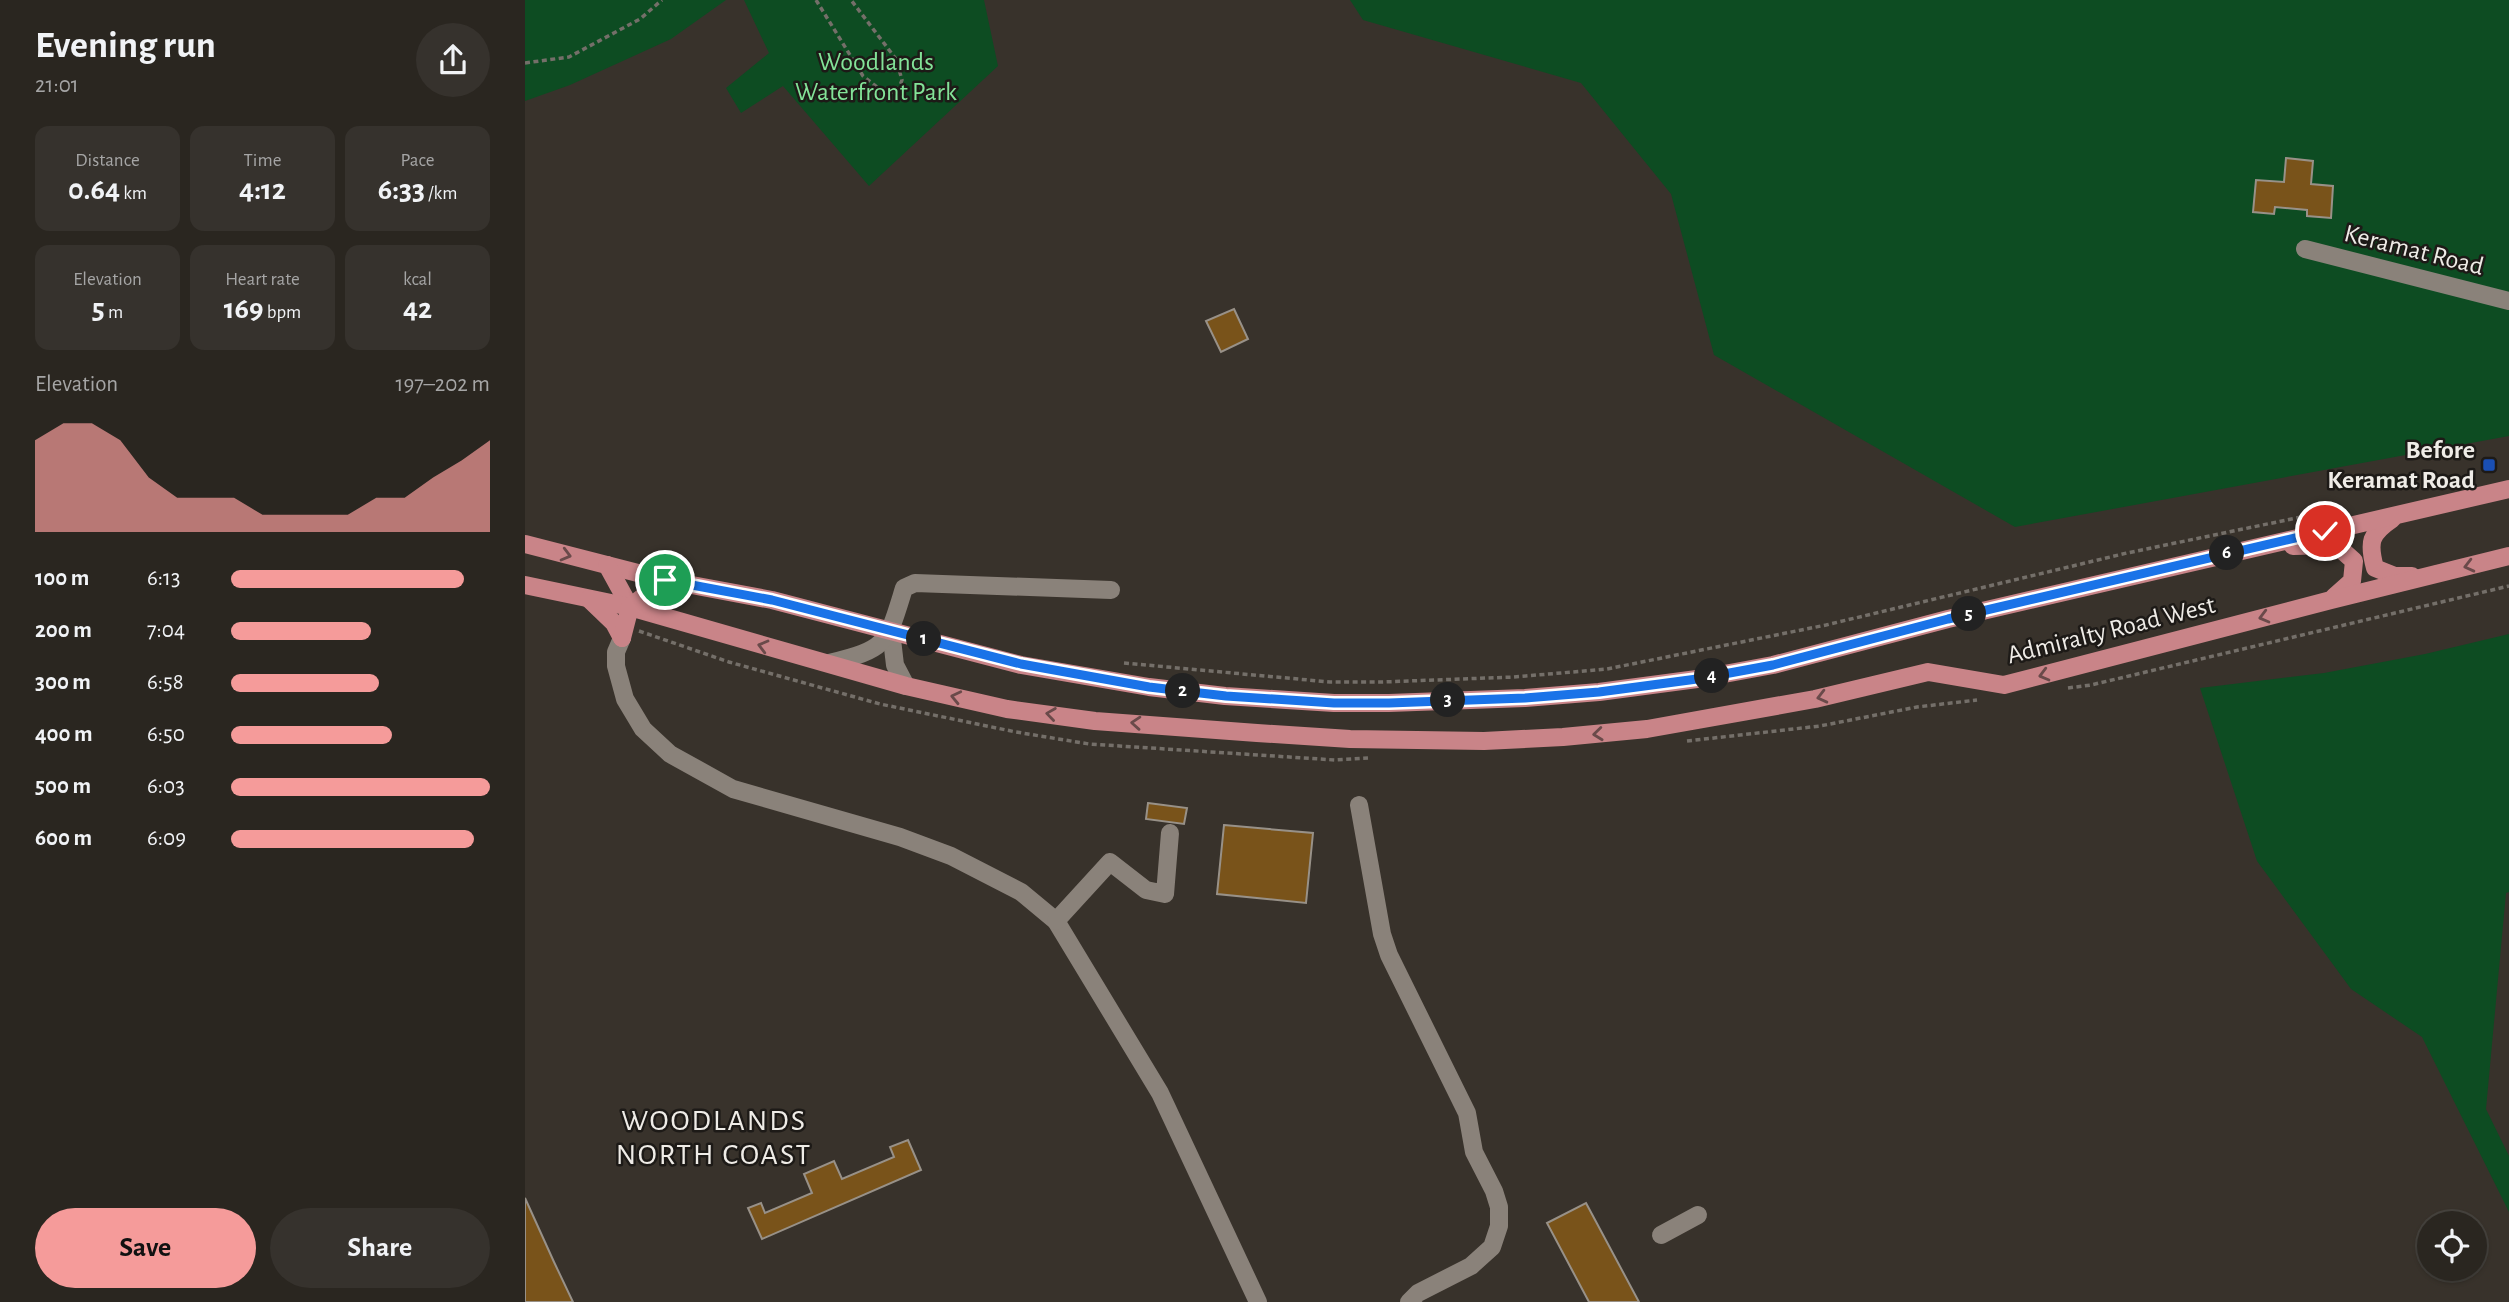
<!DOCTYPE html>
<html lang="en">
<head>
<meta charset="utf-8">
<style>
  body { margin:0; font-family:"Alegreya Sans",sans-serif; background:#36322d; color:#f1f3f6; height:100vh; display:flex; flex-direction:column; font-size:26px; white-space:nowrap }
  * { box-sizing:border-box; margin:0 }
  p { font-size:23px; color:#a5a5a5 }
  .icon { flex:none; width:38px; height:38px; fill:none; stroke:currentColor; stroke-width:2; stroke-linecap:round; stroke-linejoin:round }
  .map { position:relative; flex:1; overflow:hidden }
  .panel { display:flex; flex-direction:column; background:#2a2620; width:525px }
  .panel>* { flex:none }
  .tools { position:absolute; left:1892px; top:1211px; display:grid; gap:14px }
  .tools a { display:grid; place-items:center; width:70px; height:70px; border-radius:50%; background:#2a2620; box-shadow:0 2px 5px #0004,0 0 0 2px #46433e; font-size:35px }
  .pin { position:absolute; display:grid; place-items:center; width:60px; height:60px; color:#fff; margin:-30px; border:4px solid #fff; border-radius:50%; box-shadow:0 2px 7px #0007 }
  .km { position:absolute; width:35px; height:35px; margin:-18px; border-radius:50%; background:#222; color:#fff; font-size:19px; line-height:35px; text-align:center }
  .round { display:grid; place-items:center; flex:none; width:74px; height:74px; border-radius:37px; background:#36322d }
  .head { display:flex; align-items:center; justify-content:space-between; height:119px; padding:0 35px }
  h1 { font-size:38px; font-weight:700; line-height:52px }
  .metrics { display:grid; grid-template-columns:repeat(3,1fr); gap:10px; height:119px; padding:7px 35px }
  .metrics div { display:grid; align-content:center; border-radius:14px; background:#36322d; text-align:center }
  .metrics b { font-size:30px; font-weight:700 }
  .metrics small { font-size:19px; font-weight:400 }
  .metrics p { font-size:19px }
  .chart { height:196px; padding:14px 35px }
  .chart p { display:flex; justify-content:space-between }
  .chart svg { width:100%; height:126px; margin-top:7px; fill:#f59b9a; opacity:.7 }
  .primary-button { display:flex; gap:14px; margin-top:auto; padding:14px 35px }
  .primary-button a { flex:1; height:80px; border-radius:42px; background:#f59b9a; color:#111; font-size:28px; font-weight:700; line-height:80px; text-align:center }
  .primary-button a+a { background:#36322d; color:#f1f3f6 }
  ul { padding:0 35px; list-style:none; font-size:23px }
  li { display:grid; grid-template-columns:112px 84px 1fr; align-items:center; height:52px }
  li i { height:18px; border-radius:9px; background:#f59b9a }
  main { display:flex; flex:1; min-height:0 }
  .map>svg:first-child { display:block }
  .green { fill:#0d4c22 }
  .building { fill:#79531a; stroke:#989188; stroke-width:2 }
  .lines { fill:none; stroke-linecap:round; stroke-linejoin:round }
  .path { stroke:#746f69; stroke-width:3.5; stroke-dasharray:5 3.5; stroke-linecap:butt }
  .minor { stroke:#8a827a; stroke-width:18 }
  .major { stroke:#c98488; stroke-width:18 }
  .oneway { stroke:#6a4a4a }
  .route-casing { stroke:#fff; stroke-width:14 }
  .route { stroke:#1a73e8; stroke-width:9 }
  .transit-dot { fill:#1a4fb4; stroke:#1d1a17; stroke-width:2.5 }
  .labels { text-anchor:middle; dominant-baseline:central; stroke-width:5; stroke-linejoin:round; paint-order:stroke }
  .park-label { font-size:26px; fill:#83e398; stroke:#1d1a17 }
  .street-label { font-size:26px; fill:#efece7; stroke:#1d1a17 }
  .poi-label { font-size:26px; font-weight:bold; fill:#efece7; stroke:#1d1a17; text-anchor:end }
  .quarter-label { font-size:30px; letter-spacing:2px; fill:#efece7; stroke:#1d1a17 }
</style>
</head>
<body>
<main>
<section class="panel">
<div class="head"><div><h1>Evening run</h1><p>21:01</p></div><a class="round"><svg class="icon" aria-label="share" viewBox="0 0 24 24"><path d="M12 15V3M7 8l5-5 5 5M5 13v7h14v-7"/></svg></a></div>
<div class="metrics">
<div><p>Distance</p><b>0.64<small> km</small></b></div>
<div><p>Time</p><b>4:12</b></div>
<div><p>Pace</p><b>6:33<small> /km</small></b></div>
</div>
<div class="metrics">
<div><p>Elevation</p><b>5<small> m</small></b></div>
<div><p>Heart rate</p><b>169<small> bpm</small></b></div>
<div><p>kcal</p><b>42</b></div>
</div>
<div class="chart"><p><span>Elevation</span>197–202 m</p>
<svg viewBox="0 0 160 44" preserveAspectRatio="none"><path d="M0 44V12L10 6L20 6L30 12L40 25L50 32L60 32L70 32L80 38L90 38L100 38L110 38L120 32L130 32L140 25L150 19L160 12V44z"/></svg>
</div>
<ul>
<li><b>100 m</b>6:13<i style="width:90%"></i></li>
<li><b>200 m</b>7:04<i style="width:54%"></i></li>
<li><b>300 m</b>6:58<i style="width:57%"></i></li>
<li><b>400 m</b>6:50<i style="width:62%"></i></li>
<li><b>500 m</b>6:03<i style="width:100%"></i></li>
<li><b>600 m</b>6:09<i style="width:94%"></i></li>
</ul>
<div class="primary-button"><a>Save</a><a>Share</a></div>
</section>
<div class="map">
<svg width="1984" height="1302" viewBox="0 0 1984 1302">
  <rect width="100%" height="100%" fill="#38322b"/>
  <!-- green -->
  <g class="green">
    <polygon points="0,0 201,0 146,39 45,85 0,101"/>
    <polygon points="219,0 459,0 473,66 344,186 258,86 216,113 201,88 244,53"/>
    <polygon points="825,0 1984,0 1984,436 1490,527 1189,355 1146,194 1056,83 838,20"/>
    <polygon points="1984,634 1984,892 1981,893 1961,1109 1984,1156 1984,1212 1897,1037 1826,989 1732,861 1675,688 1799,673 1900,654"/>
  </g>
  <!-- building -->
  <g class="building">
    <polygon points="1761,158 1788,161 1786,184 1808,186 1806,218 1782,216 1782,210 1750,207 1749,214 1728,212 1731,180 1759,182"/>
    <polygon points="709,309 723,339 696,352 681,321"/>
    <polygon points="623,803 662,808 659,824 621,819"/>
    <polygon points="699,825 788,833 781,903 692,894"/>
    <polygon points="383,1140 396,1170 237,1239 223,1208 236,1203 240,1213 287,1193 279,1174 309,1161 317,1179 369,1157 365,1147"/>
    <polygon points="0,1198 29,1262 48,1302 0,1302"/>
    <polygon points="1061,1203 1114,1302 1064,1302 1022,1223"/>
  </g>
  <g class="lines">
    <!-- path -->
    <g class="path">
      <polyline points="291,0 338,76 357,91 367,92 374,88 377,80 371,59 326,0"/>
      <polyline points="0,63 44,57 115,19 137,0"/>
      <polyline points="114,631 204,662 355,704 491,732 564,744 810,760 843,758"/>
      <polyline points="599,663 805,682 857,682 989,677 1082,669 1301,625 1602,553 1781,516"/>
      <polyline points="1543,688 1566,685 1984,586"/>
      <polyline points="1162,741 1295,726 1392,707 1452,700"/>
    </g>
    <!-- minor -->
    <g class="minor">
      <polyline points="1780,249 1984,301"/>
      <polyline points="366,631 370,665 381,686"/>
      <polyline points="97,638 91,652 91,666 100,699 118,729 145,754 208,789 375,837 426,856 496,892 531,921 635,1093 733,1302"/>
      <path d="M 304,663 C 363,649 362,643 379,588 L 390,583 L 586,590"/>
      <polyline points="834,805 857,934 864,955 942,1113 949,1152 969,1191 974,1207 974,1226 967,1247 946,1266 893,1293 884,1302"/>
      <polyline points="531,921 585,862 621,890 640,894 645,833"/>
      <polyline points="1136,1235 1173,1215"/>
    </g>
    <!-- major -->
    <g class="major">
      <path d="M 1867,519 C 1845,534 1843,542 1850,568 L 1870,576 L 1887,576"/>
      <polyline points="0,544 140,580 247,600 496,665 624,687 700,696 809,703 864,703 1000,698 1074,692 1172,679 1248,665 1423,619 1984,489"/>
      <polyline points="1768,546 1811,545 1829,561 1827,581 1809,597"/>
      <polyline points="82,565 105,607"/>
      <polyline points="0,585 105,607 381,686 482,709 570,721 732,733 825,739 959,741 1038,737 1122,729 1290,699 1403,672 1479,685 1806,600 1984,556"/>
      <polyline points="64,599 89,623 97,638"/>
      <polyline points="97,638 105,607 140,580"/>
    </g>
  </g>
  <!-- one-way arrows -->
  <defs><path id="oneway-chevron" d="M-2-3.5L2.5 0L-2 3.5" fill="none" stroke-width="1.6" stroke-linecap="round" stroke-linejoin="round" transform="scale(1.75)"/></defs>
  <g class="oneway">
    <use href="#oneway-chevron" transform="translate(41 555) rotate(15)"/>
    <use href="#oneway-chevron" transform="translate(1944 566) rotate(166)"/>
    <use href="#oneway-chevron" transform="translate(1739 617) rotate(165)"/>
    <use href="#oneway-chevron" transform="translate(238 646) rotate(-165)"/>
    <use href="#oneway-chevron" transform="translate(1519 675) rotate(165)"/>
    <use href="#oneway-chevron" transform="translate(431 697) rotate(-167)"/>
    <use href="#oneway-chevron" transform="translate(1297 697) rotate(166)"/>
    <use href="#oneway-chevron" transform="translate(526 714) rotate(-172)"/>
    <use href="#oneway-chevron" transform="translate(611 723) rotate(-176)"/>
    <use href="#oneway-chevron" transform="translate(1073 734) rotate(174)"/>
  </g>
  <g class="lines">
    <!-- route casing -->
    <g class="route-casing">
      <polyline id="route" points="140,580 247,600 496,664 624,687 701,696 809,703 864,703 1000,698 1074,692 1172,679 1248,665 1423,619 1800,531"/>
    </g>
    <!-- route -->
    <use href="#route" class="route"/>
  </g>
  <!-- markers -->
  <rect class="transit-dot" x="1957" y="458" width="14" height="14" rx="3.5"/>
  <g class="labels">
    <!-- park labels -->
    <g class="park-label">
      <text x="351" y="62">Woodlands<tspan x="351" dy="30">Waterfront Park</tspan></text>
    </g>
    <!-- street labels -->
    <g class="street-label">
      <text transform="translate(1889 250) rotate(14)">Keramat Road</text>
      <text transform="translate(1586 630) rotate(-14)">Admiralty Road West</text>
    </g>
    <!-- poi labels -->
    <g class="poi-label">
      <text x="1950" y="450">Before<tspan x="1950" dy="30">Keramat Road</tspan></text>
    </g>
    <!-- quarter labels -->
    <g class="quarter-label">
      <text x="189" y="1121">WOODLANDS<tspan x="189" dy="34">NORTH COAST</tspan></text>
    </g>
  </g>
</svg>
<div class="tools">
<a><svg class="icon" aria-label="locate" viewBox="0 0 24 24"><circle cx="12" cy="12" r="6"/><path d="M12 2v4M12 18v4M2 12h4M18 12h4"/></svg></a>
</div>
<div class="pin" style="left:140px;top:580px;background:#1e9e55"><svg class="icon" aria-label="arrive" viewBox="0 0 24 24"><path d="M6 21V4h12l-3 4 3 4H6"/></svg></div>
<div class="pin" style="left:1800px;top:531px;background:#d93025"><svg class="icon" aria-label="check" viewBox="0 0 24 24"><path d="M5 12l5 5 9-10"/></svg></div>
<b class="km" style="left:399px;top:639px">1</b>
<b class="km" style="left:658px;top:691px">2</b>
<b class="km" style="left:923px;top:700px">3</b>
<b class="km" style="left:1187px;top:676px">4</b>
<b class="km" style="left:1444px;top:614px">5</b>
<b class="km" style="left:1702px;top:553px">6</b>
</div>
</main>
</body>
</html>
